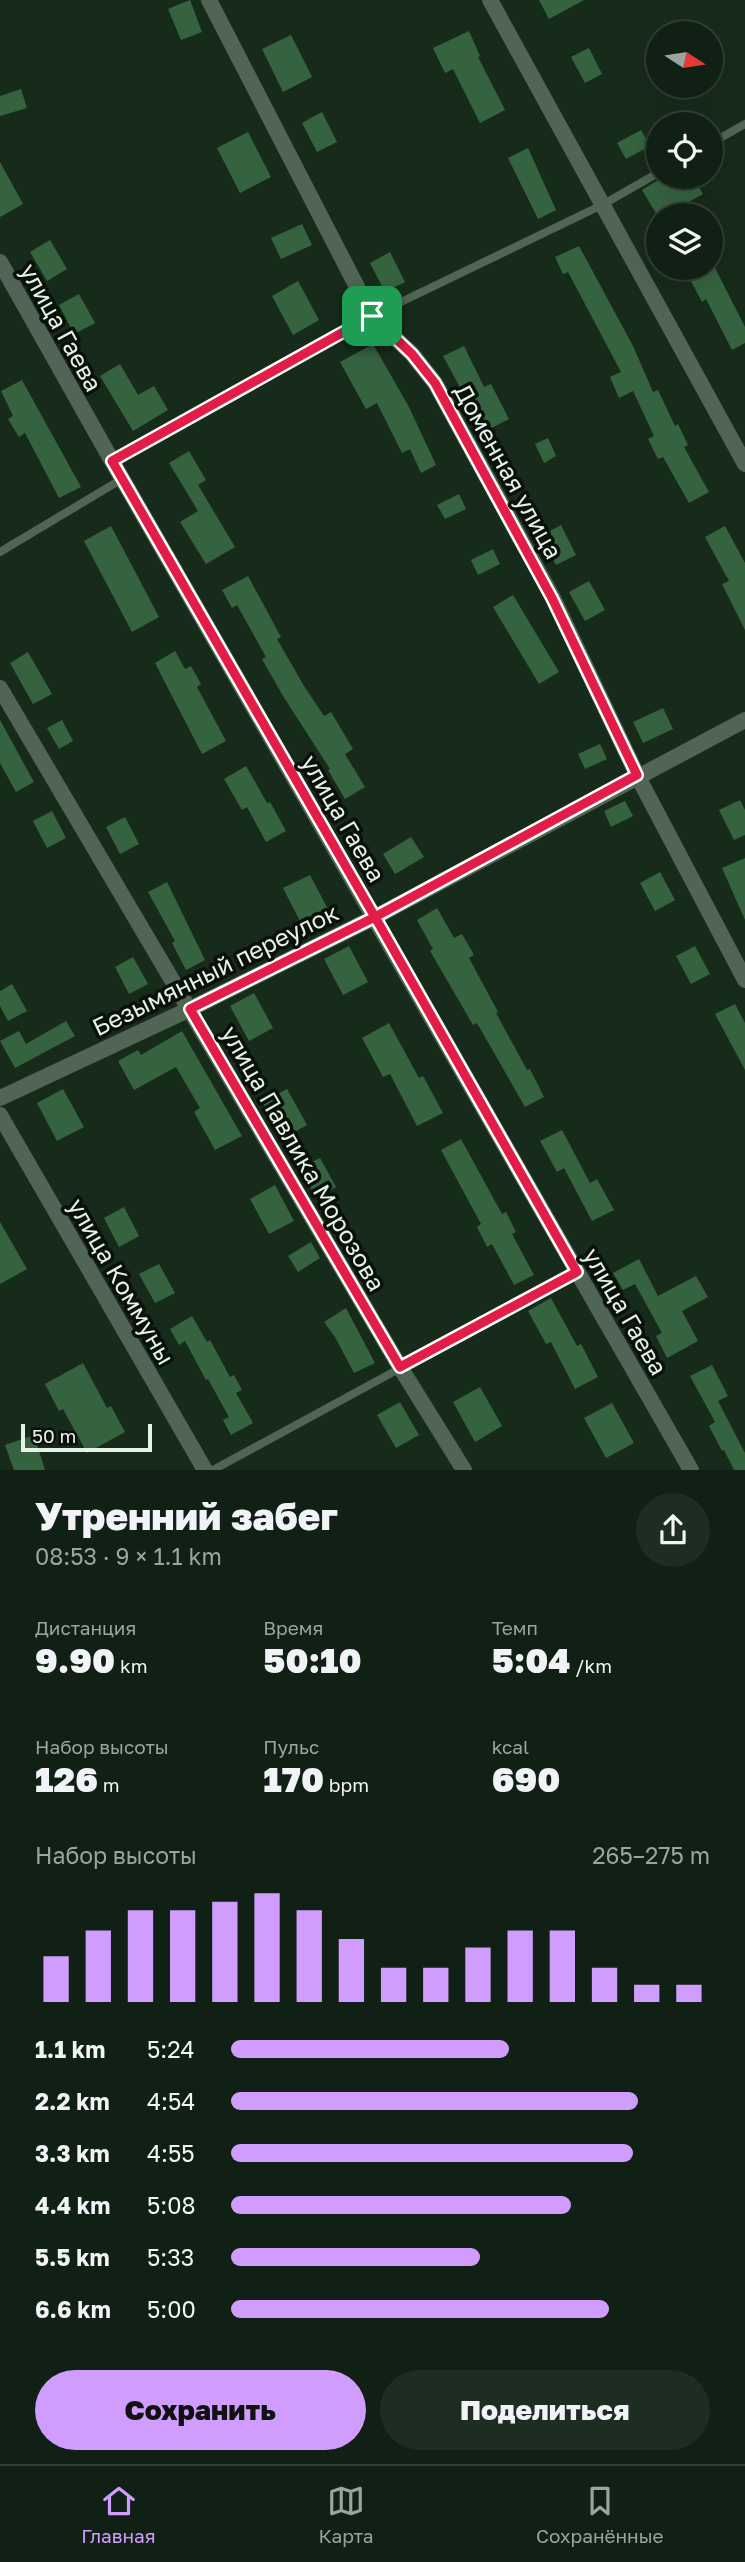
<!DOCTYPE html>
<html lang="ru">
<head>
<meta charset="utf-8">
<style>
  body { margin:0; font-family:"Golos Text",sans-serif; background:#1e2d22; color:#f1f3f6; height:100vh; display:flex; flex-direction:column; font-size:26px; white-space:nowrap }
  * { box-sizing:border-box; margin:0 }
  p { font-size:23px; color:#9ca3a0 }
  .icon { flex:none; width:38px; height:38px; fill:none; stroke:currentColor; stroke-width:2; stroke-linecap:round; stroke-linejoin:round }
  .map { position:relative; height:1470px; overflow:hidden }
  .side { display:flex; flex-direction:column; background:#112014; flex:1 }
  .side>* { flex:none }
  .needle { width:46px; rotate:102deg }
  .controls { position:absolute; left:646px; top:21px; display:grid; gap:14px }
  .controls a { display:grid; place-items:center; width:77px; height:77px; border-radius:50%; background:#112014; box-shadow:0 7px 28px #0002,0 0 0 2px #303e34; font-size:35px }
  .scale { position:absolute; left:21px; bottom:18px; width:131px; box-sizing:border-box; padding-left:7px; border:4px solid #e5f2e7; border-top:0; font-size:19px; line-height:24px; white-space:nowrap; color:#e5f2e7; -webkit-text-stroke:5px #09110a; paint-order:stroke }
  .pin { position:absolute; display:grid; place-items:center; width:60px; height:60px; color:#fff; margin:-30px; border-radius:14px; box-shadow:0 4px 10px #0006 }
  .round { display:grid; place-items:center; flex:none; width:74px; height:74px; border-radius:37px; background:#1e2d22 }
  .headline { display:flex; align-items:center; justify-content:space-between; height:119px; padding:0 35px }
  h1 { font-size:38px; font-weight:800; line-height:52px }
  .metrics { display:grid; grid-template-columns:repeat(3,1fr); gap:10px; height:119px; padding:7px 35px }
  .metrics div { display:grid; align-content:center }
  .metrics b { font-size:35px; font-weight:800 }
  .metrics small { font-size:19px; font-weight:400 }
  .metrics p { font-size:19px }
  .chart { height:196px; padding:14px 35px }
  .chart p { display:flex; justify-content:space-between }
  .chart svg { width:100%; height:126px; margin-top:7px; stroke:#d09dff; stroke-width:6 }
  .button { display:flex; gap:14px; margin-top:auto; padding:14px 35px }
  .button a { flex:1; height:80px; border-radius:42px; background:#d09dff; color:#111; font-size:28px; font-weight:800; line-height:80px; text-align:center }
  .button a+a { background:#1e2d22; color:#f1f3f6 }
  ul { padding:0 35px; list-style:none; font-size:23px }
  li { display:grid; grid-template-columns:112px 84px 1fr; align-items:center; height:52px }
  li i { height:18px; border-radius:9px; background:#d09dff }
  .tab-bar { display:flex; justify-content:space-around; align-items:center; height:98px; border-top:2px solid #303e34; background:#112014; font-size:19px; color:#9ca3a0 }
  .tab-bar a { display:grid; justify-items:center; gap:4px }
  .tab-bar .current { color:#d09dff }
  .map>svg:first-child { display:block }
  .building { fill:#36633f }
  .lines { fill:none; stroke-linecap:round; stroke-linejoin:round }
  .lane { stroke:#506553; stroke-width:8 }
  .street { stroke:#506553; stroke-width:16 }
  .route-casing { stroke:#fff; stroke-width:14 }
  .route { stroke:#e11d48; stroke-width:9 }
  .labels { text-anchor:middle; dominant-baseline:central; stroke-width:7; stroke-linejoin:round; paint-order:stroke }
  .street-label { font-size:24px; fill:#e5f2e7; stroke:#09110a }
</style>
</head>
<body>
<div class="map">
<svg width="745" height="1470" viewBox="0 0 745 1470">
  <rect width="100%" height="100%" fill="#172b1b"/>
  <!-- building -->
  <g class="building">
    <polygon points="190,0 202,32 181,40 168,9"/>
    <polygon points="539,0 584,0 549,19"/>
    <polygon points="469,31 480,56 478,57 505,110 480,123 453,69 445,73 433,48"/>
    <polygon points="291,35 312,77 283,92 262,49"/>
    <polygon points="589,48 602,74 585,83 571,57"/>
    <polygon points="21,89 27,108 0,116 0,96"/>
    <polygon points="322,112 337,142 317,152 302,123"/>
    <polygon points="641,130 650,146 626,159 617,143"/>
    <polygon points="248,132 271,177 240,193 217,148"/>
    <polygon points="528,148 556,210 538,219 508,158"/>
    <polygon points="0,162 23,204 0,217"/>
    <polygon points="663,177 693,177 703,194 683,205 688,215 657,215 642,190"/>
    <polygon points="302,224 312,245 281,259 271,238"/>
    <polygon points="50,240 67,269 47,281 30,252"/>
    <polygon points="579,246 633,346 653,392 658,390 675,426 678,424 688,445 684,447 709,492 689,503 663,457 658,459 648,439 654,436 633,391 619,398 610,377 621,372 568,272 563,274 555,257"/>
    <polygon points="390,252 405,282 385,292 370,263"/>
    <polygon points="684,268 715,268 745,327 745,343 732,350 706,299 702,302"/>
    <polygon points="298,281 319,320 293,335 272,296"/>
    <polygon points="79,294 95,323 74,334 59,305"/>
    <polygon points="373,344 409,407 436,465 421,473 410,449 402,453 377,403 366,409 340,362"/>
    <polygon points="464,346 484,387 491,384 509,419 484,432 443,356"/>
    <polygon points="120,364 138,395 154,386 168,410 133,431 100,376"/>
    <polygon points="22,380 81,487 59,498 25,433 19,437 8,419 13,416 1,391"/>
    <polygon points="548,438 556,456 544,463 535,444"/>
    <polygon points="189,451 206,480 198,485 235,547 206,564 180,522 198,511 169,463"/>
    <polygon points="459,494 466,509 445,519 437,505"/>
    <polygon points="561,525 576,555 556,565 541,536"/>
    <polygon points="111,526 159,617 132,632 84,541"/>
    <polygon points="725,526 745,563 745,630 722,584 729,581 705,537"/>
    <polygon points="493,549 500,564 478,575 471,560"/>
    <polygon points="248,576 281,637 277,639 304,686 324,716 331,712 353,749 345,754 365,787 345,799 328,770 330,769 283,696 262,659 266,657 237,605 232,608 222,590"/>
    <polygon points="589,581 605,610 585,621 569,592"/>
    <polygon points="513,595 559,672 539,684 493,607"/>
    <polygon points="175,651 185,669 191,666 201,684 197,687 226,741 202,754 155,663"/>
    <polygon points="28,652 52,694 33,704 10,663"/>
    <polygon points="663,708 673,729 643,743 633,722"/>
    <polygon points="0,720 34,782 16,792 0,763"/>
    <polygon points="62,720 73,741 59,749 47,728"/>
    <polygon points="600,744 607,759 585,769 578,754"/>
    <polygon points="246,766 267,803 270,802 286,831 266,842 247,807 242,810 224,779"/>
    <polygon points="740,800 745,810 745,835 734,840 719,810"/>
    <polygon points="625,801 633,816 611,827 604,811"/>
    <polygon points="52,811 66,838 47,848 33,821"/>
    <polygon points="125,817 139,844 120,854 106,827"/>
    <polygon points="411,837 424,857 395,874 383,854"/>
    <polygon points="745,858 745,920 722,868"/>
    <polygon points="660,872 675,900 655,911 640,883"/>
    <polygon points="310,875 330,913 303,927 283,888"/>
    <polygon points="167,882 205,960 186,970 172,943 175,941 148,892"/>
    <polygon points="437,908 454,938 462,934 474,955 469,958 498,1012 496,1013 527,1070 530,1069 544,1097 525,1107 477,1023 473,1025 430,951 433,949 417,920"/>
    <polygon points="349,946 368,982 343,995 324,959"/>
    <polygon points="695,946 710,974 691,984 676,956"/>
    <polygon points="133,957 148,984 129,994 115,967"/>
    <polygon points="12,984 27,1011 8,1021 0,1006 0,991"/>
    <polygon points="254,993 273,1028 249,1041 230,1006"/>
    <polygon points="735,1004 745,1023 745,1070 715,1014"/>
    <polygon points="66,1021 75,1036 15,1068 0,1041 19,1031 26,1044"/>
    <polygon points="389,1023 419,1078 423,1076 443,1113 417,1126 390,1074 383,1077 362,1038"/>
    <polygon points="182,1031 242,1136 215,1150 194,1112 200,1108 176,1067 134,1090 118,1061 138,1050 141,1055"/>
    <polygon points="63,1089 84,1127 57,1141 37,1103"/>
    <polygon points="287,1089 307,1125 282,1139 262,1102"/>
    <polygon points="562,1130 590,1183 597,1179 614,1210 592,1221 564,1168 557,1172 540,1141"/>
    <polygon points="461,1139 502,1214 506,1212 516,1232 512,1234 534,1275 514,1285 492,1244 487,1247 477,1227 481,1224 441,1150"/>
    <polygon points="320,1158 336,1187 316,1198 300,1168"/>
    <polygon points="275,1185 294,1221 269,1234 250,1199"/>
    <polygon points="124,1207 139,1236 119,1247 104,1218"/>
    <polygon points="0,1222 27,1269 0,1284"/>
    <polygon points="311,1242 320,1258 298,1272 288,1256"/>
    <polygon points="639,1259 658,1296 696,1276 708,1297 682,1311 698,1341 667,1358 656,1336 662,1333 635,1284 623,1290 613,1273"/>
    <polygon points="159,1264 175,1293 155,1303 139,1274"/>
    <polygon points="551,1298 577,1346 581,1344 598,1377 575,1389 551,1342 546,1344 528,1311"/>
    <polygon points="346,1308 375,1363 354,1373 335,1337 324,1322"/>
    <polygon points="192,1316 207,1342 210,1340 230,1377 234,1375 242,1390 236,1393 253,1423 231,1435 223,1420 229,1417 208,1379 206,1380 185,1341 179,1345 170,1329"/>
    <polygon points="83,1363 107,1408 111,1406 125,1432 87,1453 63,1409 59,1411 45,1384"/>
    <polygon points="712,1365 728,1396 718,1401 745,1453 745,1470 734,1470 724,1450 722,1451 709,1426 715,1422 690,1376"/>
    <polygon points="480,1387 502,1426 475,1442 453,1402"/>
    <polygon points="400,1402 419,1435 396,1448 377,1415"/>
    <polygon points="612,1403 634,1443 606,1458 584,1418"/>
    <polygon points="34,1435 45,1470 14,1470 5,1445"/>
  </g>
  <g class="lines">
    <!-- lane -->
    <g class="lane">
      <polyline points="710,144 745,124"/>
      <polyline points="112,461 372,316 602,205 658,173"/>
      <polyline points="0,552 122,479"/>
      <polyline points="213,1470 577,1272"/>
    </g>
    <!-- street -->
    <g class="street">
      <polyline points="209,0 372,316 412,354 435,383 553,598 637,775 745,980"/>
      <polyline points="490,0 745,464"/>
      <polyline points="0,262 112,461 691,1470"/>
      <polyline points="0,688 400,1367 464,1470"/>
      <polyline points="0,1098 190,1009 375,917 745,720"/>
      <polyline points="0,1115 205,1470"/>
    </g>
  </g>
  <g class="lines">
    <!-- route casing -->
    <g class="route-casing">
      <polyline id="route" points="372,316 112,461 375,917 190,1009 400,1367 577,1272 375,917 637,775 552,598 435,383 412,354 372,316"/>
    </g>
    <!-- route -->
    <use href="#route" class="route"/>
  </g>
  <g class="labels">
    <!-- street labels -->
    <g class="street-label">
      <text transform="translate(62 327) rotate(61)">улица Гаева</text>
      <text transform="translate(509 471) rotate(61)">Доменная улица</text>
      <text transform="translate(344 818) rotate(60)">улица Гаева</text>
      <text transform="translate(215 969) rotate(-26)">Безымянный переулок</text>
      <text transform="translate(304 1158) rotate(60)">улица Павлика Морозова</text>
      <text transform="translate(122 1281) rotate(60)">улица Коммуны</text>
      <text transform="translate(626 1311) rotate(60)">улица Гаева</text>
    </g>
  </g>
</svg>
<div class="controls">
<a><svg class="needle" viewBox="-14 -14 28 28"><path d="M0-13l5 13h-10z" fill="#e53935"/><path d="M0 13l5-13h-10z" fill="#9ca3a0"/></svg></a>
<a><svg class="icon" aria-label="locate" viewBox="0 0 24 24"><circle cx="12" cy="12" r="6"/><path d="M12 2v4M12 18v4M2 12h4M18 12h4"/></svg></a>
<a><svg class="icon" aria-label="layers" viewBox="0 0 24 24"><path d="M12 4l9 5-9 5-9-5zM3 14l9 5 9-5"/></svg></a>
</div>
<div class="scale">50 m</div>
<div class="pin" style="left:372px;top:316px;background:#1e9e55"><svg class="icon" aria-label="arrive" viewBox="0 0 24 24"><path d="M6 21V4h12l-3 4 3 4H6"/></svg></div>
</div>
<section class="side">
<div class="headline"><div><h1>Утренний забег</h1><p>08:53 · 9 × 1.1 km</p></div><a class="round"><svg class="icon" aria-label="share" viewBox="0 0 24 24"><path d="M12 15V3M7 8l5-5 5 5M5 13v7h14v-7"/></svg></a></div>
<div class="metrics">
<div><p>Дистанция</p><b>9.90<small> km</small></b></div>
<div><p>Время</p><b>50:10</b></div>
<div><p>Темп</p><b>5:04<small> /km</small></b></div>
</div>
<div class="metrics">
<div><p>Набор высоты</p><b>126<small> m</small></b></div>
<div><p>Пульс</p><b>170<small> bpm</small></b></div>
<div><p>kcal</p><b>690</b></div>
</div>
<div class="chart"><p><span>Набор высоты</span>265–275 m</p>
<svg viewBox="0 0 160 44" preserveAspectRatio="none"><path d="M5 44V28M15 44V19M25 44V12M35 44V12M45 44V9M55 44V6M65 44V12M75 44V22M85 44V32M95 44V32M105 44V25M115 44V19M125 44V19M135 44V32M145 44V38M155 44V38"/></svg>
</div>
<ul>
<li><b>1.1 km</b>5:24<i style="width:58%"></i></li>
<li><b>2.2 km</b>4:54<i style="width:85%"></i></li>
<li><b>3.3 km</b>4:55<i style="width:84%"></i></li>
<li><b>4.4 km</b>5:08<i style="width:71%"></i></li>
<li><b>5.5 km</b>5:33<i style="width:52%"></i></li>
<li><b>6.6 km</b>5:00<i style="width:79%"></i></li>
</ul>
<div class="button"><a>Сохранить</a><a>Поделиться</a></div>
</section>
<nav class="tab-bar">
<a class="current"><svg class="icon" aria-label="home" viewBox="0 0 24 24"><path d="M3 11l9-7 9 7M6 9v11h12V9"/></svg>Главная</a>
<a><svg class="icon" aria-label="map" viewBox="0 0 24 24"><path d="M3 6l6-2 6 2 6-2v14l-6 2-6-2-6 2zM9 4v14M15 6v14"/></svg>Карта</a>
<a><svg class="icon" aria-label="saved" viewBox="0 0 24 24"><path d="M7 4h10v16l-5-4-5 4z"/></svg>Сохранённые</a>
</nav>
</body>
</html>
